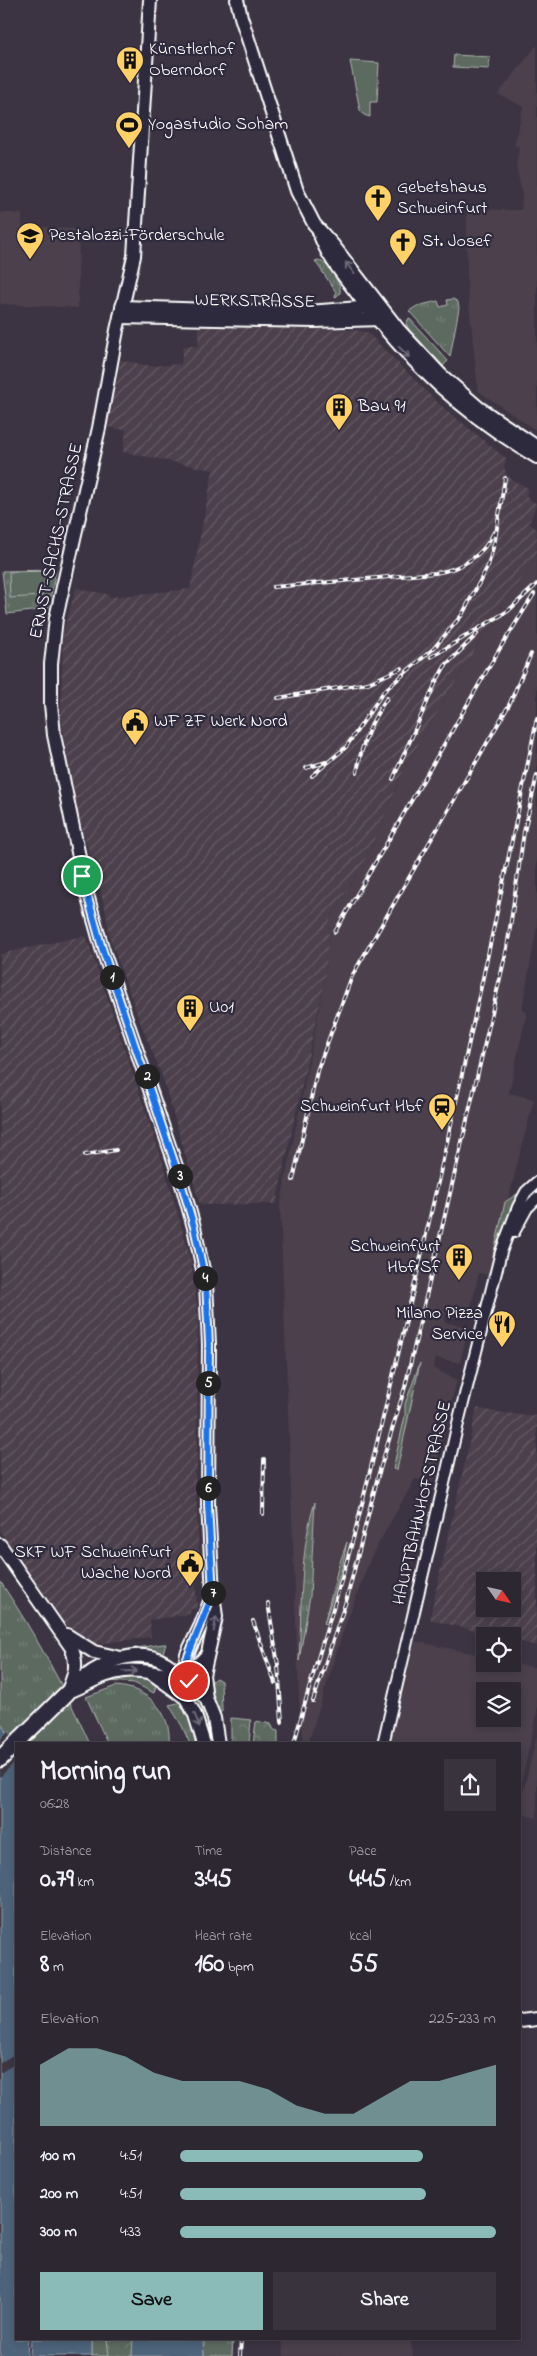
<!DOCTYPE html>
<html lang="en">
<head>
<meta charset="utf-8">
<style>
  body { margin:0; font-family:"Indie Flower",sans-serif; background:#39333e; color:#f1f3f6; height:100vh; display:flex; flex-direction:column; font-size:19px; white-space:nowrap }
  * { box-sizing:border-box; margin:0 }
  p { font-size:16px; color:#a7a5ac }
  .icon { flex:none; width:28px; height:28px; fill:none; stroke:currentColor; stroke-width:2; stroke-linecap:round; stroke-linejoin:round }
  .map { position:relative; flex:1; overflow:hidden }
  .details { position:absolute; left:15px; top:1742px; width:506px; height:598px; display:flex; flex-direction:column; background:#2d2732; border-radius:0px; box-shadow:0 2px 8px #0003,0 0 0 1px #48444d }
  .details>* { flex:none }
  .needle { width:32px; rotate:124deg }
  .tools { position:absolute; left:476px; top:1572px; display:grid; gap:10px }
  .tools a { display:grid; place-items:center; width:45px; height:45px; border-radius:0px; background:#2d2732; box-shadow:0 2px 8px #0003,0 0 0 1px #48444d; font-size:25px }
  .pin { position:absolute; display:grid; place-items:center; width:42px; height:42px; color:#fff; margin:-21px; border:2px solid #fff; border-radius:50%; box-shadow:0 1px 5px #0007 }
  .km { position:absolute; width:25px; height:25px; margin:-12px; border-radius:50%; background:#222; color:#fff; font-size:14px; line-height:25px; text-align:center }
  .round { display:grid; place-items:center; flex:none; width:52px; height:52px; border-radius:0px; background:#39333e }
  .head { display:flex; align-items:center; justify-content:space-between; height:85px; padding:0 25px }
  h1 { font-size:28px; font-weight:700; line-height:38px }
  .metrics { display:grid; grid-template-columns:repeat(3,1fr); gap:8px; height:85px; padding:5px 25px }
  .metrics div { display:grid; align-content:center }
  .metrics b { font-size:25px; font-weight:700 }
  .metrics small { font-size:14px; font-weight:400 }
  .metrics p { font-size:14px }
  .chart { height:140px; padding:10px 25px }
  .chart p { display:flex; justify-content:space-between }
  .chart svg { width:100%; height:90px; margin-top:5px; fill:#8bbbb9; opacity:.7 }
  .primary-button { display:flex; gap:10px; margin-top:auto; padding:10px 25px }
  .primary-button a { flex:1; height:58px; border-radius:0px; background:#8bbbb9; color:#111; font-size:20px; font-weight:700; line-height:58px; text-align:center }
  .primary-button a+a { background:#39333e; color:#f1f3f6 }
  ul { padding:0 25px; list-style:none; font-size:16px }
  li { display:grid; grid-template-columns:80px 60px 1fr; align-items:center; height:38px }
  li i { height:12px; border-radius:6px; background:#8bbbb9 }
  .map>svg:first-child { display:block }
  .built { fill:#4b3f4b; fill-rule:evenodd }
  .industrial { fill:url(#industrial-furrows); fill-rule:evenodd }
  .grass { fill:url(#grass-tufts); stroke:#aeb4b0 }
  .forest { fill:url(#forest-crowns); stroke:#aeb4b0 }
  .park { fill:#5d6a60; stroke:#aeb4b0 }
  .water { fill:#4e647a; stroke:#95a2af }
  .pier { fill:#3c3443 }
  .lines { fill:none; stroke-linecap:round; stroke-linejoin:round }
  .minor-casing { stroke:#fff; stroke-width:14 }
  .major-casing { stroke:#fff; stroke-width:16 }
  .highway-casing { stroke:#fff; stroke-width:19 }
  .minor { stroke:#2f2a3d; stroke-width:10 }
  .major { stroke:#2f2a3d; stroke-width:12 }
  .highway { stroke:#2f2a3d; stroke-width:15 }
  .rail-casing { stroke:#fff; stroke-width:4 }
  .rail { stroke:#2f2a3d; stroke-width:2; stroke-dasharray:5.5; stroke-linecap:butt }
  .oneway { stroke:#6d6a77 }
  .route-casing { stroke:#fff; stroke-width:10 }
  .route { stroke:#1a73e8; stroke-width:6 }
  .labels { text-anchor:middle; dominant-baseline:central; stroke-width:4.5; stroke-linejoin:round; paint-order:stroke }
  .poi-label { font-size:18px; fill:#fff; stroke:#2f2a3d; text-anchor:start }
  .street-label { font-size:18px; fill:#fff; stroke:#2f2a3d }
</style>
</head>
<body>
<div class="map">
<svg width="537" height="2356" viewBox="0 0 537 2356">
  <defs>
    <pattern id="industrial-furrows" width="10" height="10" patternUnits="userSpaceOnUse" patternTransform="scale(1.25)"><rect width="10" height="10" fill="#4b3f4b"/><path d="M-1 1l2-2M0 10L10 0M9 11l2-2" fill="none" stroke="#665c66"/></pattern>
    <pattern id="grass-tufts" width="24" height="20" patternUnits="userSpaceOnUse" patternTransform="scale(1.25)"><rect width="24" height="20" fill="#5d6a60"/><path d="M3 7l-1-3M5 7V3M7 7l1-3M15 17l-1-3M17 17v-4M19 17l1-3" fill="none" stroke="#758078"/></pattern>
    <pattern id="forest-crowns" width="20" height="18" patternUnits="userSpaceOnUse" patternTransform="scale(1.25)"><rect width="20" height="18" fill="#5d6a60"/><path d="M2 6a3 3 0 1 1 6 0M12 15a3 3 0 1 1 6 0" fill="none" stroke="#758078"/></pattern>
  </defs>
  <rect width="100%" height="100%" fill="#3c3443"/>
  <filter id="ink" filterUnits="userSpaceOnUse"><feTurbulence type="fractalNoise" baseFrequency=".02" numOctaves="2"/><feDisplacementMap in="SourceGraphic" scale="10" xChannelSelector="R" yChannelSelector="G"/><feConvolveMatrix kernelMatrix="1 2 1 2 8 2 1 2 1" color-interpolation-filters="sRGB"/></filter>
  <g filter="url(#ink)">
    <!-- built -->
    <g class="built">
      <polygon points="537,45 537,431 478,391 467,285 467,209 521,210 522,195 516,166 519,147 514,145 523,107 498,94"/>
      <polygon points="0,212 22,214 22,226 79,229 78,308 0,304"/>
      <polygon points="537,555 537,927 522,1010 527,1012 509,1093 534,1099 489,1275 479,1273 469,1316 446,1311 444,1322 469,1327 460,1363 436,1358 433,1368 457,1380 432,1483 415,1479 371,1557 344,1629 308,1744 304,1744 299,1701 280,1206 325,981 330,918 366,859 406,765 484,634 501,620 497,615"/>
      <path d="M 415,1641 L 485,1656 L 485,1664 L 513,1663 L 537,1668 L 537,1712 L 520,1788 L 520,1744 L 389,1744 ZM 485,1691 L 512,1691 L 512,1719 L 485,1719 Z"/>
      <polygon points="537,1735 537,1818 520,1814 520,1805"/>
      <polygon points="282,2339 411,2339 413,2356 284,2356"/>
    </g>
    <!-- industrial -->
    <g class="industrial">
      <polygon points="199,327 355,330 367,332 439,404 507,459 504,466 506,473 512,480 528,488 526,497 537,504 529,523 537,529 537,555 497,615 501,620 484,634 406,765 366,859 330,918 325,981 276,1204 200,1205 162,1076 138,1017 110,939 105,908 75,805 65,751 61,713 63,632 76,588 107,594 110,597 190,589 213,470 123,452 126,430 107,427 121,360 151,366 181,364 183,346 198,346"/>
      <polygon points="83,936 87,938 163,1162 191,1260 198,1314 197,1470 195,1471 200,1574 195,1575 197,1609 190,1609 191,1614 150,1620 151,1637 96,1644 75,1630 72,1632 58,1619 0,1531 0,954"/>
      <path d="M 477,1408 L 495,1412 L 537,1416 L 537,1646 L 513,1640 L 512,1636 L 497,1636 L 431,1620 L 430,1617 ZM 485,1581 L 512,1581 L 512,1609 L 485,1609 Z"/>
    </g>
    <!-- grass -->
    <g class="grass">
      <path d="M 318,260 C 328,263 342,283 340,293 L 335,298 L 336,292 L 315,261 Z"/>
      <polygon points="453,299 458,302 459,308 450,357 409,311 417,306 438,301 440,307 448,305 447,300"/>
      <polygon points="409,318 448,361 443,366 409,330 406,324"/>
      <polygon points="56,570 48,609 7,614 2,571"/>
      <polygon points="517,1194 517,1197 493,1256 505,1202"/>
      <polygon points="420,1363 397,1470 393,1469 405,1416 405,1404"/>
      <path d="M 315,1502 L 310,1596 L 299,1661 C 302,1609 299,1552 315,1502 Z"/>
      <polygon points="347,1542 342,1568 324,1624 338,1568"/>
      <path d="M 0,1581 C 34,1632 64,1687 90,1744 L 16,1744 L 16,1752 L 0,1721 Z"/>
      <polygon points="166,1644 162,1655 116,1651 163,1644"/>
      <polygon points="136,1677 157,1682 154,1693 134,1683 110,1681 120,1678"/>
      <polygon points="216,1678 221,1681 222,1711 220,1713 208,1684"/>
      <path d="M 116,1686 C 147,1688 172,1711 169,1744 L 108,1744 L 86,1697 Z"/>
      <polygon points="196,1694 207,1718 213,1744 210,1744 202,1717 191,1696"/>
      <polygon points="182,1702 194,1727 195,1744 190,1744 182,1726 169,1705"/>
      <polygon points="92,2339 133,2339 132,2356 92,2356"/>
      <polygon points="203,2339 233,2339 232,2356 204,2356"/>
    </g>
    <!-- forest -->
    <g class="forest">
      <polygon points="231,1718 251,1720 249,1744 231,1744"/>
      <polygon points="256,1721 271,1724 274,1730 278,1731 278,1744 253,1744"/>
      <polygon points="107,2339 133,2339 132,2356 109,2356"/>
    </g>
    <!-- park -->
    <g class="park">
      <polygon points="454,55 490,57 489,69 453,67"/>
      <polygon points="350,61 379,63 377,102 370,102 370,117 364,115 360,110"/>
      <polygon points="47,571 42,596 10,598 9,572"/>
    </g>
    <!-- water -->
    <g class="water">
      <polygon points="0,1721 16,1752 16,2339 28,2339 27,2356 0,2356"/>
      <polygon points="31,2339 92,2339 92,2356 30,2356"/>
      <polygon points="133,2339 203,2339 204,2356 132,2356"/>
    </g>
    <!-- pier -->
    <g class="pier">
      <polygon points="8,1732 16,1747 16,1761 0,1777 0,1740"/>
      <polygon points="16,2053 16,2063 0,2073 0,2063"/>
    </g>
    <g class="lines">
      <!-- minor casing -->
      <g class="minor-casing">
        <g id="minor">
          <polyline points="514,1232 527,1208 537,1198"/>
          <polyline points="383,1744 460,1415 501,1252 518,1207 526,1192 537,1182"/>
        </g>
      </g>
      <!-- major casing -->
      <g class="major-casing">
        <g id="major">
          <polyline points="150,0 134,256 117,330 99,428 56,618 51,664 51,704 54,735 86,891 102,948 181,1181 194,1227 206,1284 209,1344 208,1505 213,1593 216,1617 203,1675 206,1698 214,1718 218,1744"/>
          <polyline points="237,0 241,17 297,191 314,224 332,244 398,329 441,375 479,408 537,447"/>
          <path d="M 319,232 C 327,257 344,276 359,296 C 412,365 462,413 537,457"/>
          <polyline points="122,307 295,313 373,307"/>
          <polyline points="120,317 314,321 382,319"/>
          <path d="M 0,1545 L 71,1647 C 79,1665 74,1676 67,1693"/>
          <polyline points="67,1635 94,1652 121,1658"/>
          <polyline points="154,1675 186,1698"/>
          <path d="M 72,1688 C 93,1666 136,1644 166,1663 C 181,1673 193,1686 206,1698"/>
          <path d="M 73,1690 C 90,1683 105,1673 124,1671 C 158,1667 178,1690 207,1655"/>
          <polyline points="204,1744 195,1715 186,1698 183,1675 187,1654 201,1625 213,1594"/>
          <polyline points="520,2021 537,2019"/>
        </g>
      </g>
      <!-- highway casing -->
      <g class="highway-casing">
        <polyline id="highway" points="0,1759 67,1693"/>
      </g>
      <!-- minor -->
      <use href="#minor" class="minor"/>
      <!-- major -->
      <use href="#major" class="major"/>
      <!-- highway -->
      <use href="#highway" class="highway"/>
      <!-- rail casing -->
      <g class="rail-casing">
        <g id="rail">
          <path d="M 273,587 L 435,573 C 461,569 483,556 494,532"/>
          <polyline points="431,657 508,611 537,584"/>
          <polyline points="278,698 368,683 402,668"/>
          <polyline points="306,768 326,762"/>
          <path d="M 357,773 C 361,746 371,720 387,698"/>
          <polyline points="312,776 346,747 384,691 433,649 462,615 488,566 495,540 505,478"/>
          <polyline points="393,779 436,682 445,666 477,634"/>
          <polyline points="335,932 499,650 534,594"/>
          <polyline points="85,1155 116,1150"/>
          <polyline points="293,1180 317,1071 352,976 509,705 531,654"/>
          <polyline points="263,1514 264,1459"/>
          <polyline points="268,1603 278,1665 282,1722"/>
          <polyline points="253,1621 275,1683"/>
          <polyline points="313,1701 347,1598 378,1476 405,1387 507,948 524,832 537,775"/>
          <path d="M 294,1744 C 313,1668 339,1595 358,1520 C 424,1254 483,986 537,718"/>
          <polyline points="240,2356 241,2339"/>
        </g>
      </g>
      <!-- rail -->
      <use href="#rail" class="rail"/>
    </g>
    <!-- one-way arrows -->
    <defs><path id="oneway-shaft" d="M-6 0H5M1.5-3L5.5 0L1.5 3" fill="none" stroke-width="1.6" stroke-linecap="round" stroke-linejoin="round" transform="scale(1.25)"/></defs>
    <g class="oneway">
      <use href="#oneway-shaft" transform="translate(350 268) rotate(-127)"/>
      <use href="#oneway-shaft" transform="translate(404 352) rotate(46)"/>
      <use href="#oneway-shaft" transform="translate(215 1624) rotate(-80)"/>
      <use href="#oneway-shaft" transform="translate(130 1671) rotate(-1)"/>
      <use href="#oneway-shaft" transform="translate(197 1720) rotate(68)"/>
    </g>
  </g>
  <g class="lines" filter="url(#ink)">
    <!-- route casing -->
    <g class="route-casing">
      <polyline id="route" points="82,876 102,948 181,1182 194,1227 206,1284 209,1344 208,1505 213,1593 184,1666 183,1675 189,1681"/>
    </g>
    <!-- route -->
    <use href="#route" class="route"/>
  </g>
  <!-- icons -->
  <defs>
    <g id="building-pin" transform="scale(1.4375)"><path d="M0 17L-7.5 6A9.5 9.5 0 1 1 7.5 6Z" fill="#ffd166" stroke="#2f2a3d"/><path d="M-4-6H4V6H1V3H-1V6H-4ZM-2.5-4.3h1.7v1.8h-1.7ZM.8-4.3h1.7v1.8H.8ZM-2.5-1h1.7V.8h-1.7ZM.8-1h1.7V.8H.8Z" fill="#111"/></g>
    <g id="stadium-pin" transform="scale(1.4375)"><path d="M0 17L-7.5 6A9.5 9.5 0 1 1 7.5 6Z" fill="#ffd166" stroke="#2f2a3d"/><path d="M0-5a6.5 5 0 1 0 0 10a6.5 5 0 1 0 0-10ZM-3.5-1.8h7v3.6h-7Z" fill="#111"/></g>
    <g id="church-pin" transform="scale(1.4375)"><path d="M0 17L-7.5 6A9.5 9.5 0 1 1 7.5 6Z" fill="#ffd166" stroke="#2f2a3d"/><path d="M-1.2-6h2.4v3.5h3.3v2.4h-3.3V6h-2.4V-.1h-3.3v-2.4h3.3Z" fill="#111"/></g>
    <g id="school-pin" transform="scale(1.4375)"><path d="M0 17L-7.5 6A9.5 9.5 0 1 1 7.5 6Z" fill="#ffd166" stroke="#2f2a3d"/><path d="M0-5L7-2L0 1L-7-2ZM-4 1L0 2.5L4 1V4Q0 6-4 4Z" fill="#111"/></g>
    <g id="civic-pin" transform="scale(1.4375)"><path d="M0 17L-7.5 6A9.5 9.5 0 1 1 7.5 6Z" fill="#ffd166" stroke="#2f2a3d"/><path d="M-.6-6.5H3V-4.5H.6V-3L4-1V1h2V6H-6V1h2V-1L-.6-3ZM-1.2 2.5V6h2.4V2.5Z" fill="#111"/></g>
    <g id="station-pin" transform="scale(1.4375)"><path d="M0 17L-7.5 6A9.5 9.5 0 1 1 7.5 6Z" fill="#ffd166" stroke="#2f2a3d"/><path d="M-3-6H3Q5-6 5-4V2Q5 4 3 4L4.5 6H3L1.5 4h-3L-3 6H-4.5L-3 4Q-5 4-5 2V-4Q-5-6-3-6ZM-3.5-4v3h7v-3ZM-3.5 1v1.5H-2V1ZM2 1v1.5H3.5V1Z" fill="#111"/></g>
    <g id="restaurant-pin" transform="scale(1.4375)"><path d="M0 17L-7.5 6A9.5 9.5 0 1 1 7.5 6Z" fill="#ffd166" stroke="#2f2a3d"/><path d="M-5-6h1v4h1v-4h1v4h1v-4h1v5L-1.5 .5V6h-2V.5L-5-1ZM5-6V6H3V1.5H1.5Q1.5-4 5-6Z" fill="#111"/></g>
  </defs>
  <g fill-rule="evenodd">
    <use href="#building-pin" x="130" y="60"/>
    <use href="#stadium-pin" x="129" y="125"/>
    <use href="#church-pin" x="378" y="198"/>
    <use href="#school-pin" x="30" y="236"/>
    <use href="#church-pin" x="403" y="242"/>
    <use href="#building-pin" x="339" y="407"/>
    <use href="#civic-pin" x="135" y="722"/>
    <use href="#building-pin" x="190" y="1008"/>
    <use href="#station-pin" x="442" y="1107"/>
    <use href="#building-pin" x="459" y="1257"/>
    <use href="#restaurant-pin" x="502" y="1324"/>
    <use href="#civic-pin" x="190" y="1563"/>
  </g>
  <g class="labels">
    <!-- poi labels -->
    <g class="poi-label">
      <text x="149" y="50">Künstlerhof<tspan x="149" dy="21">Oberndorf</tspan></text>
      <text x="148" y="125">Yogastudio Soham</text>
      <text x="397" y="188">Gebetshaus<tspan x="397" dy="21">Schweinfurt</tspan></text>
      <text x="49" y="236">Pestalozzi-Förderschule</text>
      <text x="422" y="242">St. Josef</text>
      <text x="358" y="407">Bau 91</text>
      <text x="154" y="722">WF ZF Werk Nord</text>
      <text x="209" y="1008">U01</text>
      <text x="423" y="1107" text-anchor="end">Schweinfurt Hbf</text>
      <text x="440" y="1247" text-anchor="end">Schweinfurt<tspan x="440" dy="21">Hbf Sf</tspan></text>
      <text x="483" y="1314" text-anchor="end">Milano Pizza<tspan x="483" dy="21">Service</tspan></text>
      <text x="171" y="1553" text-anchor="end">SKF WF Schweinfurt<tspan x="171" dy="21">Wache Nord</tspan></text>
    </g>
    <!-- street labels -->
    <g class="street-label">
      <text transform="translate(255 302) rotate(1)">WERKSTRASSE</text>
      <text transform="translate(57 541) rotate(-78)">ERNST-SACHS-STRASSE</text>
      <text transform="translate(423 1503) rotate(-77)">HAUPTBAHNHOFSTRASSE</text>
    </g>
  </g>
</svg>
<div class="tools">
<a><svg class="needle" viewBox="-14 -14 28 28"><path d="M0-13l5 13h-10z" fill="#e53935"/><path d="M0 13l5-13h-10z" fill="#a7a5ac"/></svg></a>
<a><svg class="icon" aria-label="locate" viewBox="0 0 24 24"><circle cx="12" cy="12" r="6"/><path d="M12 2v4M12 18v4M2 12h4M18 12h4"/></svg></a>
<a><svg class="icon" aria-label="layers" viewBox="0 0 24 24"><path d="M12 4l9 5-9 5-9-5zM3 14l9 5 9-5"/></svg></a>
</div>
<div class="pin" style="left:82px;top:876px;background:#1e9e55"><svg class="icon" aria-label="arrive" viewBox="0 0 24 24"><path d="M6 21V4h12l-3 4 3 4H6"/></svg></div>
<div class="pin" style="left:189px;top:1681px;background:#d93025"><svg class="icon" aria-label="check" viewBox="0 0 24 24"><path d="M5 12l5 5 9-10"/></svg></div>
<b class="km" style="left:112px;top:977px">1</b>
<b class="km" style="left:147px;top:1076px">2</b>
<b class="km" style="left:180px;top:1176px">3</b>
<b class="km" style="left:205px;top:1278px">4</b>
<b class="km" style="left:208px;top:1383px">5</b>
<b class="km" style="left:208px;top:1488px">6</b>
<b class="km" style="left:213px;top:1593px">7</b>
<section class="details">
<div class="head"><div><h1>Morning run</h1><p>06:28</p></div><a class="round"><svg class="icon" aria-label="share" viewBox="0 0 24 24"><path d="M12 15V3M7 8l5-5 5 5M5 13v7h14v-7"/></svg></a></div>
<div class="metrics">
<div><p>Distance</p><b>0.79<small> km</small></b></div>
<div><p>Time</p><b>3:45</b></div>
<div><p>Pace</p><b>4:45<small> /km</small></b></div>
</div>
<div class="metrics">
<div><p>Elevation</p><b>8<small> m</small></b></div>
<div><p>Heart rate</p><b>160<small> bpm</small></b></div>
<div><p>kcal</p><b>55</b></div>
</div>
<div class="chart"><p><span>Elevation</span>225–233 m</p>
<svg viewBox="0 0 160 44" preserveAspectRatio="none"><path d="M0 44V14L10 6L20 6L30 10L40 18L50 22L60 22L70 22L80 26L90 34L100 38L110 38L120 30L130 22L140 22L150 18L160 14V44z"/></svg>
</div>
<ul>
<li><b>100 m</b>4:51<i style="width:77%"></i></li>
<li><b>200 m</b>4:51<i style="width:78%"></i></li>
<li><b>300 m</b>4:33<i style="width:100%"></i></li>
</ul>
<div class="primary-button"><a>Save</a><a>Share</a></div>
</section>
</div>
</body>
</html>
